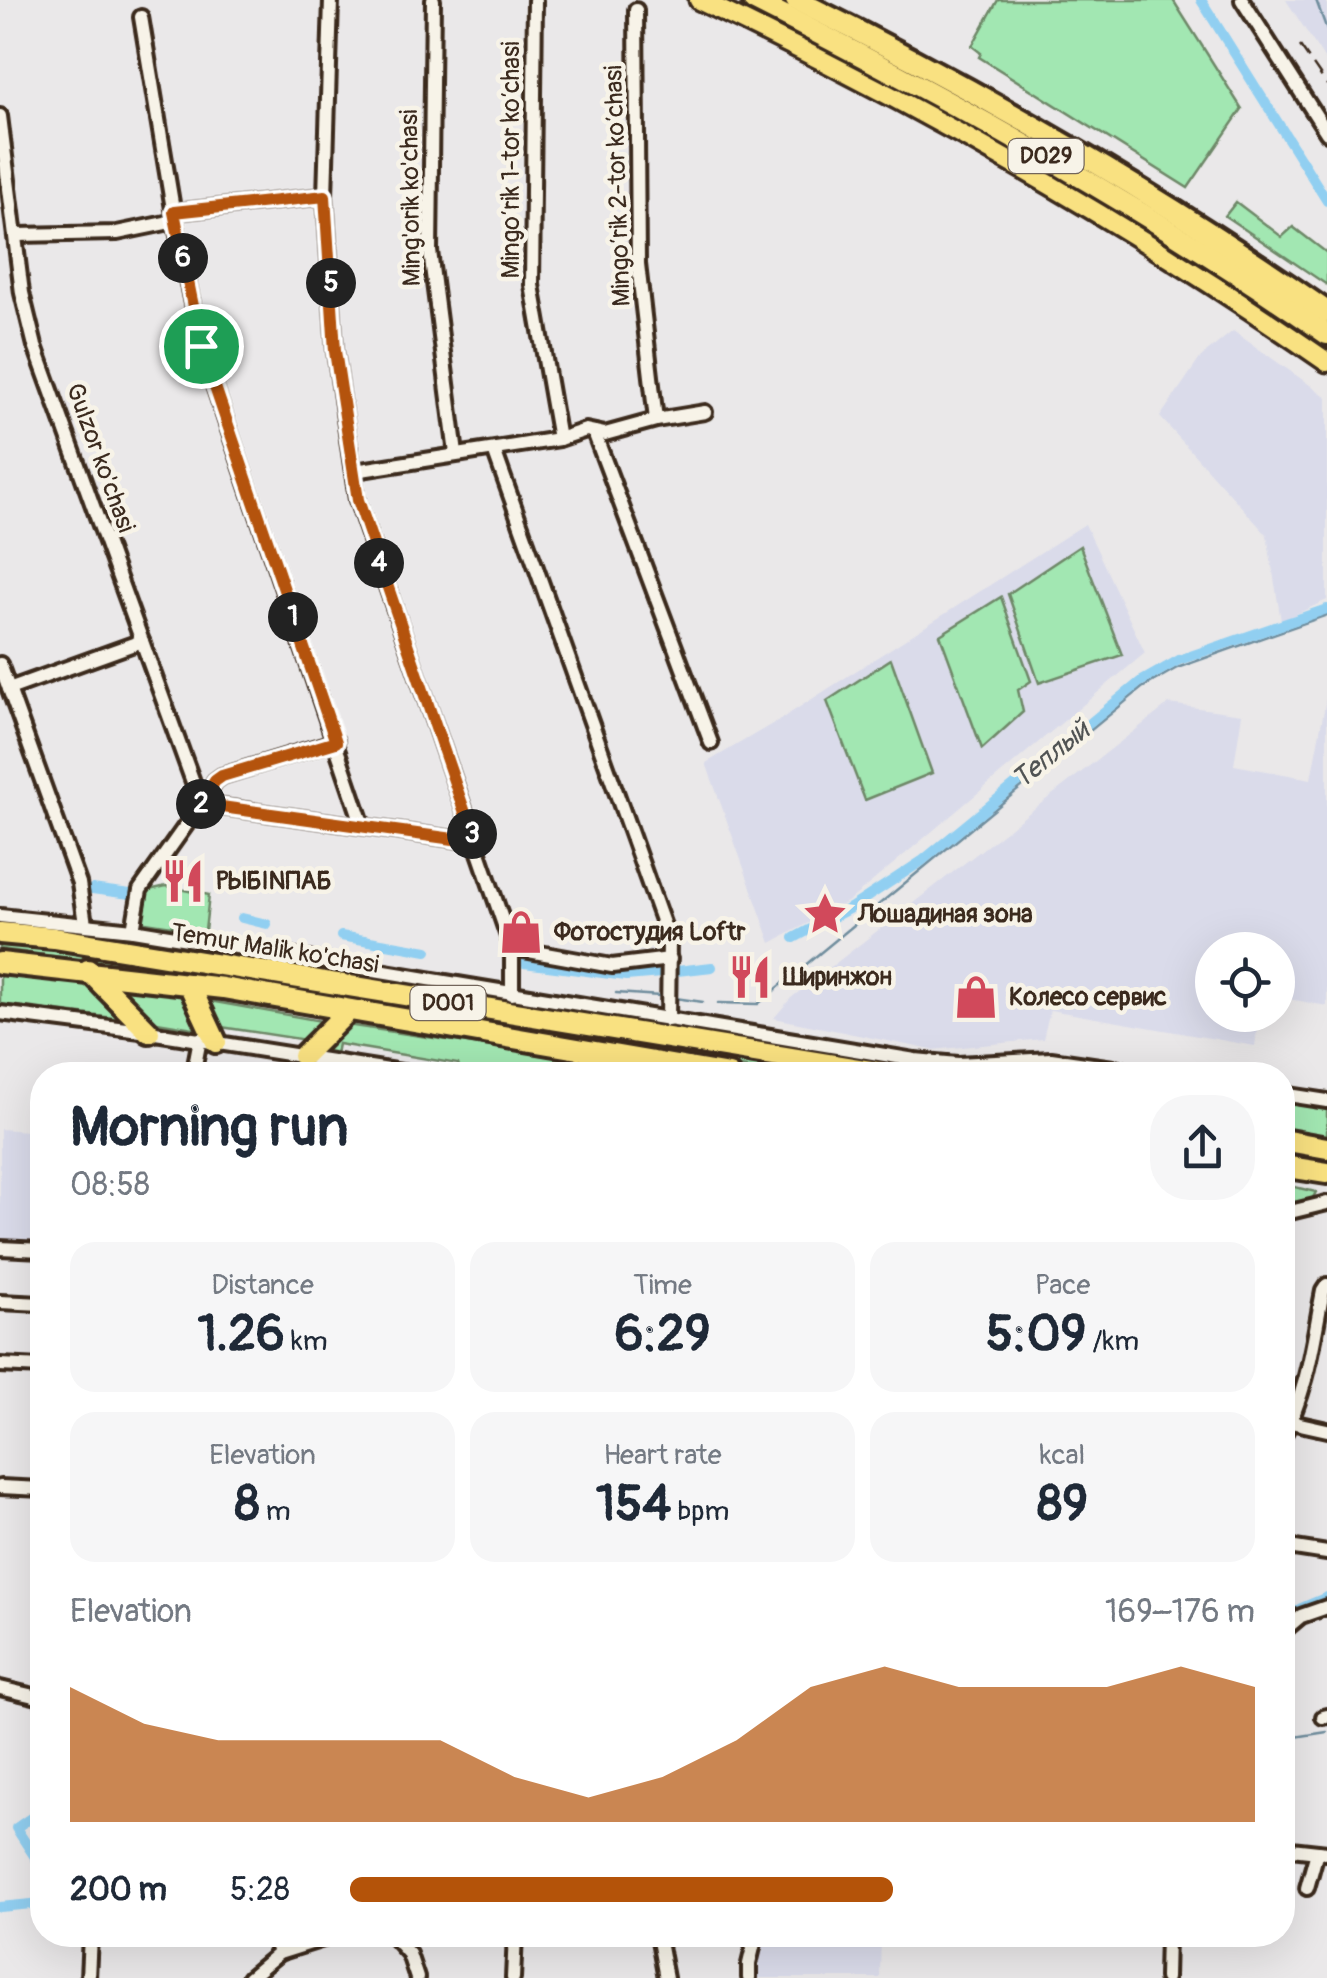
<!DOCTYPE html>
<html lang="en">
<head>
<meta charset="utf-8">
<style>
  body { margin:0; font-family:Pangolin,sans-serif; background:#f6f6f7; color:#1f2937; height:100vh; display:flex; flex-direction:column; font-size:38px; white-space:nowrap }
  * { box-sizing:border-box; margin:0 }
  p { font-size:32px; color:#747a83 }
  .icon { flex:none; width:55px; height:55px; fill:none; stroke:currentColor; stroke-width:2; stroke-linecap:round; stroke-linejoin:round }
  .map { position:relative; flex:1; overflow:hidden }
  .side { position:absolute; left:30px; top:1062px; width:1265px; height:885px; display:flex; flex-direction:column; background:#fff; border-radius:40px; box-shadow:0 10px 40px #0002 }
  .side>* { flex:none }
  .tools { position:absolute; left:1195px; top:932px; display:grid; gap:20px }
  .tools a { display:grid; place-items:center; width:100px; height:100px; border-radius:50%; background:#fff; box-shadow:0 10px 40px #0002; font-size:50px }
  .pin { position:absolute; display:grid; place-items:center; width:85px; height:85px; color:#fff; margin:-42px; border:5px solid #fff; border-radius:50%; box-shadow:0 2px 10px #0007 }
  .km { position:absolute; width:50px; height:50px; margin:-25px; border-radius:50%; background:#222; color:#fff; font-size:28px; line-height:50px; text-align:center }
  .round { display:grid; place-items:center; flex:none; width:105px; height:105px; border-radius:40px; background:#f6f6f7 }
  .overview { display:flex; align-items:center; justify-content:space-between; height:170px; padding:0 40px }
  h1 { font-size:55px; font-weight:700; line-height:75px }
  .figures { display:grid; grid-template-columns:repeat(3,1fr); gap:15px; height:170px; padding:10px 40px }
  .figures div { display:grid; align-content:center; border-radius:25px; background:#f6f6f7; text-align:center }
  .figures b { font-size:50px; font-weight:700 }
  .figures small { font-size:28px; font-weight:400 }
  .figures p { font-size:28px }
  .chart { height:280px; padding:20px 40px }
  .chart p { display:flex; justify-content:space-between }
  .chart svg { width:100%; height:180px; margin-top:10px; fill:#b45309; opacity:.7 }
  ul { padding:0 40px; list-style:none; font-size:32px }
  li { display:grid; grid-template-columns:160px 120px 1fr; align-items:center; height:75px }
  li i { height:25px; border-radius:12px; background:#b45309 }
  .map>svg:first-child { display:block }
  .built { fill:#dadbea }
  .green { fill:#a2e7b2; stroke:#6e8868; stroke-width:2.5 }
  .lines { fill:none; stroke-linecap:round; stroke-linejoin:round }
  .stream { stroke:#6f8d9d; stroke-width:2.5 }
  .canal { stroke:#91cff1; stroke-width:10 }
  .minor-casing { stroke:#3b2a1e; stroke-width:20 }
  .major-casing { stroke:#3b2a1e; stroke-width:25 }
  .highway-casing { stroke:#3b2a1e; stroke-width:28 }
  .minor { stroke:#f7f3e8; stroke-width:12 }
  .major { stroke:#f9e181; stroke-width:18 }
  .highway { stroke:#f9e181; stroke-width:20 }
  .rail { stroke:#3b2a1e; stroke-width:2.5; stroke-dasharray:15 8; stroke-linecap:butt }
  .route-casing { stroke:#fff; stroke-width:20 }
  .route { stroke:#b45309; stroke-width:12 }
  .labels { text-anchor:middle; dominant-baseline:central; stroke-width:9; stroke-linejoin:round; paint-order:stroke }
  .shield { fill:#f7f3e8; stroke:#73665b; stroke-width:2.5 }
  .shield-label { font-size:22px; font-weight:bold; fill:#3b2a1e }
  .street-label { font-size:25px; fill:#3b2a1e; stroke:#f7f3e8 }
  .poi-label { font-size:25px; font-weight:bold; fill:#3b2a1e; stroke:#f7f3e8; text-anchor:start }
  .water-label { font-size:28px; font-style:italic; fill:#505353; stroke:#f7f3e8 }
</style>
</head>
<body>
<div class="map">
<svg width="1327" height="1978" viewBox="0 0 1327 1978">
  <rect width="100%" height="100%" fill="#eae8e9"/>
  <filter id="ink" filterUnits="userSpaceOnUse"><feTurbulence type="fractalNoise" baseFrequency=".01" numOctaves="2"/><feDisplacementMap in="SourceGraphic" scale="20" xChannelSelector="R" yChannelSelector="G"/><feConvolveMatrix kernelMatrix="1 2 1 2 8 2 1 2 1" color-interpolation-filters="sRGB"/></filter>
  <g filter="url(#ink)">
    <!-- built -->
    <g class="built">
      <polygon points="1286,0 1327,0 1327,63"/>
      <polygon points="1233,331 1327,397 1327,600 1281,621 1267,535 1160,417 1201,357"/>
      <polygon points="1085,524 1145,653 849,901 771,943 706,763 784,717"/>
      <polygon points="1327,694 1327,1006 1278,997 1278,950 1212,950 1212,1015 1259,1015 1255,1046 1050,1010 1043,1039 932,1050 774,1018 791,998 1169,704 1242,714 1234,765 1311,779"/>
      <polygon points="0,1129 42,1132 42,1247 0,1244"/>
      <polygon points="761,1935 881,1935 880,1978 759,1978"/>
    </g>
    <!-- green -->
    <g class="green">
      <polygon points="998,0 1173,0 1242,109 1188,188 979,57 981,53 972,46"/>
      <polygon points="1236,202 1282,237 1293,227 1327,253 1327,285 1225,216"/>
      <polygon points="1080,546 1122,655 1039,683 1008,594"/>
      <polygon points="1001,597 1031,681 1018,690 1023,712 982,749 940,635"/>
      <polygon points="891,659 932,773 865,800 827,701"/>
      <polygon points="166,886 209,895 205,931 139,921 145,891"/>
      <polygon points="0,943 223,972 832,1075 787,1075 220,978 0,949"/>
      <polygon points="0,970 93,981 130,1020 0,1004"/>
      <polygon points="394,977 630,1017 622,1021 393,982"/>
      <polygon points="110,983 187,996 205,1030 145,1020"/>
      <polygon points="204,1000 327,1022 312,1041 215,1026"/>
      <polygon points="340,1024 634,1068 647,1075 468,1075 461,1074 458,1064 338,1044 336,1054 324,1052"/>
      <polygon points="805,1046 936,1068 1054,1066 1117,1075 940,1075 811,1053"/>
      <polygon points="1282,1100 1327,1107 1327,1137 1283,1131"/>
      <polygon points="1282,1184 1316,1192 1311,1201 1283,1208"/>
    </g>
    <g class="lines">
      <!-- stream -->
      <g class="stream">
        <polyline points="1316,0 1327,30"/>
        <polyline points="616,993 660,996"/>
        <polyline points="675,998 703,1002"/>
        <polyline points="718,1003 758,1004 1142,688 1177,668 1327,615"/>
        <polyline points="1282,1739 1327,1732"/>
      </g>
      <!-- canal -->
      <g class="canal">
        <polyline points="1201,0 1327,201"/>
        <polyline points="92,889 130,894"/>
        <polyline points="242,918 267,924"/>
        <polyline points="341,936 427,951"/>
        <polyline points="794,938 852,907 922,861 1140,682 1179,660 1327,609"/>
        <polyline points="524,963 626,976 661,973"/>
        <polyline points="677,971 712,967"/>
        <polyline points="1282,1621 1301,1608 1327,1597"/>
        <polyline points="42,1810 16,1828 42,1868"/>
        <polyline points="0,1907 42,1903"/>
      </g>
      <!-- minor casing -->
      <g class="minor-casing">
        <g id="minor">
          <polyline points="331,0 325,196 335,351 357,500 512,948 512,994"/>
          <polyline points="433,0 430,251 456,454"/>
          <polyline points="535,0 532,285 559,439"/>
          <polyline points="1242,0 1327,133"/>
          <polyline points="636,10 638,264 656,420"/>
          <polyline points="141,17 175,221 201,347 363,826"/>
          <polyline points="0,116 22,293 35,346 201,804 140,890 133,930"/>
          <polyline points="174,212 325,196"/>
          <polyline points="17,235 117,233 175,221"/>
          <polyline points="594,432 711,743"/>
          <polyline points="494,450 669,940 668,1020"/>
          <polyline points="355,471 559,439 586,430 605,434 656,420 705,412"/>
          <polyline points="0,664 79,883 85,924"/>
          <polyline points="9,689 142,641"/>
          <polyline points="336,741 222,776 215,781 201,804 475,842"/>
          <polyline points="0,916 133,930 915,1060 958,1064 1051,1059 1161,1075"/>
          <polyline points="512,948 612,966 670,959"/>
          <polyline points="0,1013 149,1032 420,1075"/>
          <polyline points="193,1075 200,1039"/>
          <polyline points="1282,1094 1327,1101"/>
          <polyline points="1282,1214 1327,1203"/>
          <polyline points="0,1248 42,1250"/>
          <polyline points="0,1302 42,1304"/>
          <polyline points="0,1365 42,1367"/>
          <polyline points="1291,1422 1327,1430"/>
          <path d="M 1282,1439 C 1309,1386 1312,1347 1323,1291 L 1327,1285"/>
          <polyline points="0,1487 42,1489"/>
          <polyline points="1282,1546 1327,1553"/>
          <polyline points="1282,1632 1301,1616 1327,1607"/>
          <polyline points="0,1688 42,1698"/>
          <polyline points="1323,1717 1327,1716"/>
          <polyline points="1282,1848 1327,1853"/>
          <polyline points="1307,1888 1317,1852"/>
          <polyline points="273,1935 279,1953"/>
          <polyline points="392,1935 409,1954 417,1978"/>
          <polyline points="658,1935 666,1978"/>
          <polyline points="88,1978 90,1935"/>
          <polyline points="249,1978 279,1953 336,1935"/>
          <polyline points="513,1978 515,1935"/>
          <polyline points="749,1978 749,1964 756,1935"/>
          <polyline points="1166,1978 1167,1935"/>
        </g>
      </g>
      <!-- major casing -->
      <g class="major-casing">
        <path id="major" d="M 699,0 C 917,103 1129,224 1327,362"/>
      </g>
      <!-- highway casing -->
      <g class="highway-casing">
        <g id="highway">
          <path d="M 753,0 C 951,100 1145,207 1327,334"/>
          <path d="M 796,0 C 980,91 1159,194 1327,312"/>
          <path d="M 0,933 L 54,938 C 335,984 616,1027 896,1075"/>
          <polyline points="0,963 223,988 729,1075"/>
          <polyline points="88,970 149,1032"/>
          <polyline points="189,984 216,1042"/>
          <polyline points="303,1056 349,1010"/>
          <polyline points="1282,1140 1327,1148"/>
          <polyline points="1282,1166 1327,1173"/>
        </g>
      </g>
      <!-- minor -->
      <use href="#minor" class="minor"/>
      <!-- major -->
      <use href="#major" class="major"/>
      <!-- highway -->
      <use href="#highway" class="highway"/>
      <!-- rail -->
      <polyline class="rail" points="1300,46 1327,85"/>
    </g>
  </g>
  <g class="lines" filter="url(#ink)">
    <!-- route casing -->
    <g class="route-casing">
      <polygon id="route" points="325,196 335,351 358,500 475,842 200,804 215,781 222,776 336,742 201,346 174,212"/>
    </g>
    <!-- route -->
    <use href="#route" class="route"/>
  </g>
  <!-- icons -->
  <defs>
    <g id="restaurant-bare" transform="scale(3.45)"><path d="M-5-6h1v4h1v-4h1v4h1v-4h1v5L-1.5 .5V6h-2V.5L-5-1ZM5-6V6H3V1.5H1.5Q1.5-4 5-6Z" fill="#d1495b" stroke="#f7f3e8" stroke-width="2.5" paint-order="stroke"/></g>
    <g id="sight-bare" transform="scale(3.45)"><path d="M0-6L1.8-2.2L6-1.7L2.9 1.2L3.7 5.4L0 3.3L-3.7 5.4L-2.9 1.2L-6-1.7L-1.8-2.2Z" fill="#d1495b" stroke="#f7f3e8" stroke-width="2.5" paint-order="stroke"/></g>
    <g id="shop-bare" transform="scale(3.45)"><path d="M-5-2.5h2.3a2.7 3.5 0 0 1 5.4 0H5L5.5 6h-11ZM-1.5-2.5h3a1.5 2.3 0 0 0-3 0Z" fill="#d1495b" stroke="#f7f3e8" stroke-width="2.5" paint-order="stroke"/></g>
  </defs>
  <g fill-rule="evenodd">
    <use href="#restaurant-bare" x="183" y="881"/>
    <use href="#sight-bare" x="825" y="914"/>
    <use href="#shop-bare" x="521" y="932"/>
    <use href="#restaurant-bare" x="750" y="977"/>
    <use href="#shop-bare" x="976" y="997"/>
  </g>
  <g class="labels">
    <!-- shield labels -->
    <g class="shield">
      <rect x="1008.5" y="139" width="75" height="34" rx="8"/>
      <rect x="410.5" y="986" width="75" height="34" rx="8"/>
    </g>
    <g class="shield-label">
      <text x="1046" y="156">D029</text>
      <text x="448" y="1003">D001</text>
    </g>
    <!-- street labels -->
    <g class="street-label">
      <text transform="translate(511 160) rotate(-90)">Mingo‘rik 1-tor ko‘chasi</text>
      <text transform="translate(618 186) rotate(-92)">Mingo‘rik 2-tor ko‘chasi</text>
      <text transform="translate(411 198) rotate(-91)">Ming'orik ko'chasi</text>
      <text transform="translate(100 458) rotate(70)">Gulzor ko'chasi</text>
      <text transform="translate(275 949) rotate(9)">Temur Malik ko'chasi</text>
    </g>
    <!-- poi labels -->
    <g class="poi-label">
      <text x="216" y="881">РЫБINПАБ</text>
      <text x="858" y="914">Лошадиная зона</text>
      <text x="554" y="932">Фотостудия Loftr</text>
      <text x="783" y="977">Ширинжон</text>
      <text x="1009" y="997">Колесо сервис</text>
    </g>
    <!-- water labels -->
    <g class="water-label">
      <text transform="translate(1051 755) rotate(-39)">Теплый</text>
    </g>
  </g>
</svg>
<div class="tools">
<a><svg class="icon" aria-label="locate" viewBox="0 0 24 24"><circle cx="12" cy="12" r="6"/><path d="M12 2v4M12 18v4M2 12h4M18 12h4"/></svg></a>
</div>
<div class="pin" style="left:201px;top:346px;background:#1e9e55"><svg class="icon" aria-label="arrive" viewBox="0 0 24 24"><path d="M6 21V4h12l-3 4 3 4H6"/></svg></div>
<b class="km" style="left:293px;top:617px">1</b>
<b class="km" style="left:201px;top:804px">2</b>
<b class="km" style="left:472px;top:834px">3</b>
<b class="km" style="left:379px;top:563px">4</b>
<b class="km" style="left:331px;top:283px">5</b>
<b class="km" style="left:183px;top:258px">6</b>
<section class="side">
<div class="overview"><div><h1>Morning run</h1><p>08:58</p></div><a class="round"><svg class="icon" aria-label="share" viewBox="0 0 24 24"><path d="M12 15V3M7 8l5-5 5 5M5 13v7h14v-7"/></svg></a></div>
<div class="figures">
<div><p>Distance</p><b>1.26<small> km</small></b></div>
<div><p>Time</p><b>6:29</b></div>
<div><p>Pace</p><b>5:09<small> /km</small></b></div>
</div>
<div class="figures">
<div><p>Elevation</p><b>8<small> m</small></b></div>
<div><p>Heart rate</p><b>154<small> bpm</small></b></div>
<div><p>kcal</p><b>89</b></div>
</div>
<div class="chart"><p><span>Elevation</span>169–176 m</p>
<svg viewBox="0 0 160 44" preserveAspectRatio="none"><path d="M0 44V11L10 20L20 24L30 24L40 24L50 24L60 33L70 38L80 33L90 24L100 11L110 6L120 11L130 11L140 11L150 6L160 11V44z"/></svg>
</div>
<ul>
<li><b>200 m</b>5:28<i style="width:60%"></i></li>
</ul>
</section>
</div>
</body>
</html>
